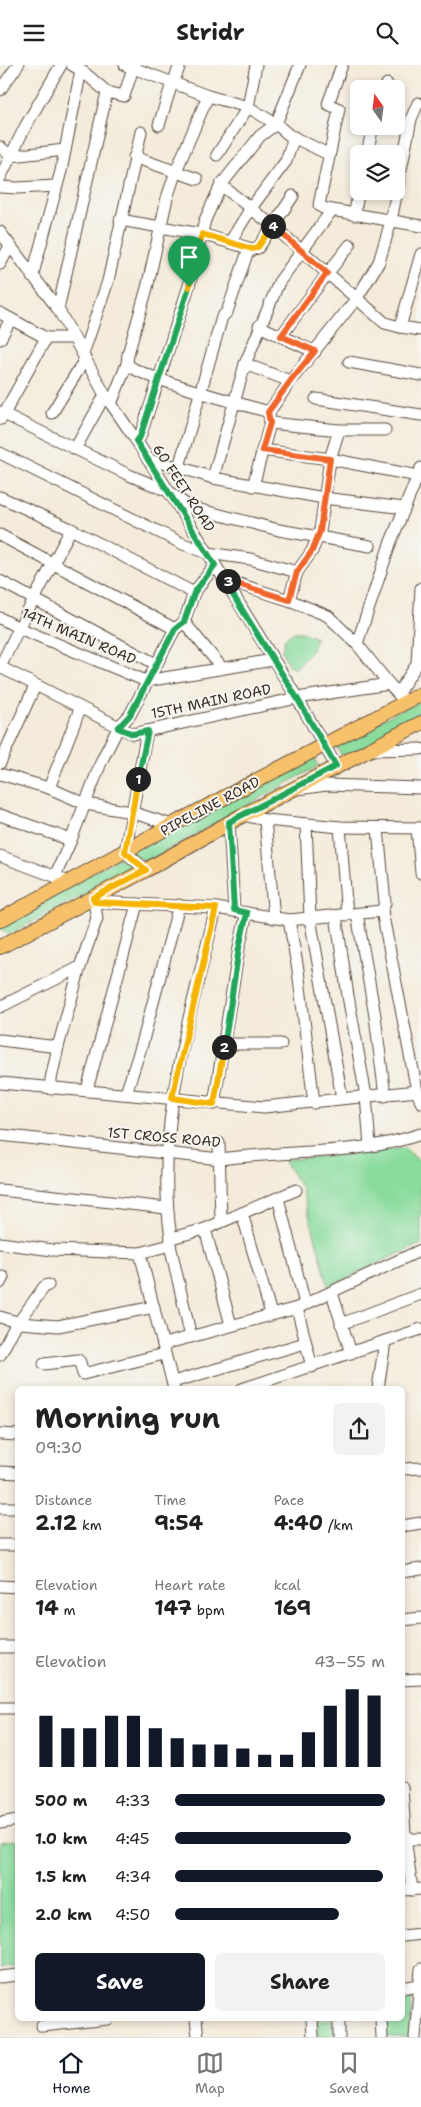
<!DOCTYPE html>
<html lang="en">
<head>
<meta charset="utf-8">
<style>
  body { margin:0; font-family:"Shantell Sans",sans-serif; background:#f2f2f2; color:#222; height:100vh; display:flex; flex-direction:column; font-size:19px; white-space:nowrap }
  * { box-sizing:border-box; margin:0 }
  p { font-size:16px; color:#767676 }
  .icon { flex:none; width:28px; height:28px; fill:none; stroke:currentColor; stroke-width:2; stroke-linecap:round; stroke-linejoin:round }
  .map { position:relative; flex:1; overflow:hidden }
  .drawer { position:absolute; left:15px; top:1321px; width:390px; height:635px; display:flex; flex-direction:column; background:#fff; border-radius:8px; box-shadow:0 2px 8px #0003 }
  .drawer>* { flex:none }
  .needle { width:32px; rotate:346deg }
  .controls { position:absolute; left:350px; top:15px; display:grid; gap:10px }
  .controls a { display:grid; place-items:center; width:55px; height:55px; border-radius:8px; background:#fff; box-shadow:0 2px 8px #0003; font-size:25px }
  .pin { position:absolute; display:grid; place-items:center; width:42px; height:42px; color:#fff; margin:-51px -21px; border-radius:50% 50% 50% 0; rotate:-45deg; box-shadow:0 0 5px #0007 }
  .pin .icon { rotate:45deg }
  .km { position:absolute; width:25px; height:25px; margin:-12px; border-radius:50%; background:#222; color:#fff; font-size:14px; line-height:25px; text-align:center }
  .round { display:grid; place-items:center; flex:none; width:52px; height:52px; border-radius:8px; background:#f2f2f2 }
  .headline { display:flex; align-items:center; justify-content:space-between; height:85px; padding:0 20px }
  h1 { font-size:28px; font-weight:700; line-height:38px }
  .stats { display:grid; grid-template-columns:repeat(3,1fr); gap:8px; height:85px; padding:5px 20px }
  .stats div { display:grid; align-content:center }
  .stats b { font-size:21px; font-weight:700 }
  .stats small { font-size:14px; font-weight:400 }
  .stats p { font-size:14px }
  .chart { height:140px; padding:10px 20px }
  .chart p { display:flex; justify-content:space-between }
  .chart svg { width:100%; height:90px; margin-top:5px; stroke:#111827; stroke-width:6 }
  .action { display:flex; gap:10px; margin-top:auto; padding:10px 20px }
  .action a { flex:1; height:58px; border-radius:8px; background:#111827; color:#fff; font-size:20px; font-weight:700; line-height:58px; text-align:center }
  .action a+a { background:#f2f2f2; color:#222 }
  ul { padding:0 20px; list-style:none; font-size:16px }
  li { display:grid; grid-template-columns:80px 60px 1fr; align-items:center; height:38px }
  li i { height:12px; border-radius:6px; background:#111827 }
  header { display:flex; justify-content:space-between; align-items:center; height:65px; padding:0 20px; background:#fff; font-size:22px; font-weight:700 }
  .tab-bar { display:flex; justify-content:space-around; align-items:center; height:70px; border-top:1px solid #e0e0e0; background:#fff; font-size:14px; color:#767676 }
  .tab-bar a { display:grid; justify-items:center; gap:2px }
  .tab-bar .on { color:#111827 }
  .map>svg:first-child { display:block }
  .park { fill:#8adc9d; stroke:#62835e }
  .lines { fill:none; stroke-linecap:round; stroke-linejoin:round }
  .minor-casing { stroke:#57473a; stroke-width:13 }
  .major-casing { stroke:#57473a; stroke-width:16 }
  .minor { stroke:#fff; stroke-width:11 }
  .major { stroke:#f6c16b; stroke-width:14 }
  .split-1-casing { stroke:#fff; stroke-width:10 }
  .split-2-casing { stroke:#fff; stroke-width:10 }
  .split-3-casing { stroke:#fff; stroke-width:10 }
  .split-4-casing { stroke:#fff; stroke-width:10 }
  .split-5-casing { stroke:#fff; stroke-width:10 }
  .split-1 { stroke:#22a559; stroke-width:6 }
  .split-2 { stroke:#f5b400; stroke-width:6 }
  .split-3 { stroke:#22a559; stroke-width:6 }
  .split-4 { stroke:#f0652b; stroke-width:6 }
  .split-5 { stroke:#f5b400; stroke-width:6 }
  .labels { text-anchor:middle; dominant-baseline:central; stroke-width:4; stroke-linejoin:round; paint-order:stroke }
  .street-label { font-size:14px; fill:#3b2a1e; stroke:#f6f6f2 }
</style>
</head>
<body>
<header><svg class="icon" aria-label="menu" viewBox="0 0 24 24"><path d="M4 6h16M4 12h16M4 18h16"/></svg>Stridr<svg class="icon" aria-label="search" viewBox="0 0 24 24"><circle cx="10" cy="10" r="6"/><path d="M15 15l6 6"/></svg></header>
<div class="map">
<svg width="421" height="1972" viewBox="0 0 421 1972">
  <rect width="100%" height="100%" fill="#f6f6f2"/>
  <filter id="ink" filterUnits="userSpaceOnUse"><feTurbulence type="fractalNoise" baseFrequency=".02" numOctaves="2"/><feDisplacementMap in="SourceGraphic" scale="10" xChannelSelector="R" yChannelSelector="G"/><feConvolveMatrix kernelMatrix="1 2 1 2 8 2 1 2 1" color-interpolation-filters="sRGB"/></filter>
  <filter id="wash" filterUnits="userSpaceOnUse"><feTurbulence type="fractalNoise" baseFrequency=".0096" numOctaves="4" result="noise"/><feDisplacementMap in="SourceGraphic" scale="20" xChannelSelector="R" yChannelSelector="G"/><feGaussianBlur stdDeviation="1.12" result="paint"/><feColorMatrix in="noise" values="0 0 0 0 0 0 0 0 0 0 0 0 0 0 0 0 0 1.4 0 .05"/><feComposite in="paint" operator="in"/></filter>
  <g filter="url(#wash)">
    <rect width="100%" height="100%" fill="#f4ebda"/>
    <!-- park -->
    <g class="park">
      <polygon points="295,567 302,567 316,573 312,585 295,604 289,601 282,586 285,573"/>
      <polygon points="421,635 421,653 344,693 334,679"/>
      <polygon points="314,691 318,701 146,797 130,786"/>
      <polygon points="124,790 138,801 9,869 0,864 0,859"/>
      <polygon points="405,1083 421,1098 421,1152 419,1153 421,1159 421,1179 369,1202 329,1223 302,1124 283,1095"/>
      <polygon points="17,1775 17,1901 0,1903 0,1777"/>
      <polygon points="403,1930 412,1930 410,1972 385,1972 385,1954 402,1954"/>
      <polygon points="317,1954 333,1954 334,1972 318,1972"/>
    </g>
  </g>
  <g filter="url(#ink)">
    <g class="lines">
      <!-- minor casing -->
      <g class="minor-casing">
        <g id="minor">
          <path d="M 125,0 L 208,31 L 176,106 L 167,133 L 147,223 L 128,289 L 127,299 C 138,312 245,340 269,347 L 270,358 L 339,365 L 330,394 L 320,466 L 312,486 L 297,507 L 289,535"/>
          <polyline points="342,0 328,39 339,44 319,140 323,143 332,145 421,161"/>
          <polyline points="173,18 180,0"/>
          <polyline points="385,24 387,19"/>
          <polyline points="0,25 18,0"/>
          <polyline points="107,27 124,31 134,0"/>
          <polyline points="208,31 248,42 276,59 289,70 328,89"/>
          <polyline points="159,60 172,18"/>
          <polyline points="0,82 11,91 65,85"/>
          <polyline points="367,89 373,61"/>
          <polyline points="217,90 248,42 256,0"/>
          <polyline points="134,92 197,114"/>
          <polyline points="0,113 25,62 61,0"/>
          <polyline points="221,120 273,161 385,258 400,262"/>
          <polyline points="0,122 17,123 56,121"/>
          <polyline points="354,150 359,126"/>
          <polyline points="120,155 201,169 252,184"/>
          <polyline points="0,167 58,244 105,330 136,375 208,488 297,633 336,701"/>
          <polyline points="230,177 251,143 286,96 294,72"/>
          <polyline points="421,189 400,262 421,265"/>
          <polyline points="0,199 10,181"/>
          <polyline points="32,212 61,106 81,5"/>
          <polyline points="58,244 107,27 81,5 72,0"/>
          <polyline points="0,248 46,273 74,273"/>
          <polyline points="259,261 315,287"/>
          <polyline points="281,271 327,209 350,180"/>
          <polyline points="0,274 11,254"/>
          <polyline points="83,289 108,216 141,67"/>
          <polyline points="349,297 421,310"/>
          <polyline points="245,299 290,316"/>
          <polyline points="316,334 421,350"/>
          <polyline points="111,339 127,299"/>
          <polyline points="0,347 129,410 168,426 189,442 279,465 370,481"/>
          <polyline points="269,347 292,314 357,233 379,197 391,156 411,54 418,38"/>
          <polyline points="52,348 85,294"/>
          <polyline points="1,354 46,273"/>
          <polyline points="339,365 385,365"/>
          <polyline points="136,375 140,372 189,221 205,155 221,120 260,71 276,59 300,0"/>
          <polyline points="75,384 105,330"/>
          <polyline points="262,385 330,394 418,411"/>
          <polyline points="0,388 183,479 208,488 250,494 297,507"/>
          <polyline points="148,395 179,402 213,413 245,299 279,217 332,145"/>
          <polyline points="179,402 222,252 227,247 247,189 252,184 258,183 293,131"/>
          <polyline points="213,413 324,433 404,443"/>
          <polyline points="253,421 270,358"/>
          <polyline points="0,432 71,464 194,528"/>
          <polyline points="71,464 19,563 0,602 133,669 297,633 389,619 405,637"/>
          <polyline points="0,470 175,564"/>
          <polyline points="223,514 289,535 328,551 357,579 389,619"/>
          <polyline points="0,516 156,599"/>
          <polyline points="0,553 19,563 146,616"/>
          <polyline points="184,557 222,603"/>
          <polyline points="357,579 390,479 421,403"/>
          <polyline points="417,599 421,523"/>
          <polyline points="146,616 273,595"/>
          <polyline points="398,628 417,599 421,596"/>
          <polyline points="370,685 421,684"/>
          <polyline points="0,698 35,621"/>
          <polyline points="0,709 49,723 86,739 131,747 172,760"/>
          <polyline points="49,723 80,644"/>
          <polyline points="298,724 326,720 421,723"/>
          <polyline points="0,750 71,775"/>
          <polyline points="243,750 265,755 340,762 421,763"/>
          <polyline points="265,755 274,853"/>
          <polyline points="229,757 234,845"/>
          <polyline points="306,759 310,853 342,1033"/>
          <polyline points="340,762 347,850"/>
          <polyline points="417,763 421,808"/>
          <polyline points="378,764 385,838 382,846 417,1026 421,1037"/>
          <polyline points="0,791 62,814"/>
          <polyline points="146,805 125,787 147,666"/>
          <polyline points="55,811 71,775 102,695 118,663 130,650 175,564 184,557 194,528 215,500"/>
          <polyline points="95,837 216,843 289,855 382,846"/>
          <polyline points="357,849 375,951 385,1031"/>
          <polyline points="336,851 348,931 366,1031 370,1081"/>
          <polyline points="289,855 298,905 314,1038"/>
          <polyline points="0,942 80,902"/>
          <polyline points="0,975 58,982"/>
          <polyline points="224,979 281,979"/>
          <polyline points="0,1018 264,1042 417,1026"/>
          <polyline points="51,1024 51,1014 58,982 80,902 97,853 93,833"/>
          <polyline points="87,1025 137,839"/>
          <polyline points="126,1028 142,979 179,840"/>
          <polyline points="214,1039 239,883 247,848"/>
          <path d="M 0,1070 L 220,1094 C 286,1085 357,1091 421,1069"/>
          <polyline points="219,1078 221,1156"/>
          <polyline points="0,1125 166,1143"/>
          <polyline points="278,1133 305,1239"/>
          <polyline points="242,1148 271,1249"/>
          <polyline points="205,1164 231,1260"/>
          <path d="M 171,1173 C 154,1061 191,950 216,843"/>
          <polyline points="0,1178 52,1185 140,1188 174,1324"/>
          <polyline points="170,1180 191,1272"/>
          <polyline points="140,1188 170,1180 171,1173 205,1164 296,1125"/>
          <polyline points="0,1218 3,1212"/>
          <polyline points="332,1228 351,1288"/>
          <polyline points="297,1243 312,1302"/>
          <polyline points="0,1252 20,1258 58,1261 154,1242"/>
          <polyline points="341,1259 421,1229"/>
          <polyline points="164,1279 297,1243 421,1185"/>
          <polyline points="0,1290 13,1265 44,1222 48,1220"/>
          <polyline points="44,1299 78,1295 80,1297 83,1309 164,1289"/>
          <polyline points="173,1317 305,1278"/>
          <polyline points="242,1324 421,1264"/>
          <polyline points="378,1324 385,1276"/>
          <polyline points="0,1369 18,1370"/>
          <polyline points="402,1404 421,1403"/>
          <polyline points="0,1407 18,1408"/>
          <polyline points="0,1443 18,1443"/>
          <polyline points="402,1461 421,1458"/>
          <polyline points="0,1480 18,1480"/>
          <polyline points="402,1507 421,1504"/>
          <polyline points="0,1521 18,1522"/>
          <polyline points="402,1555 421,1553"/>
          <polyline points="0,1582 18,1582"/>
          <polyline points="402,1615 421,1614"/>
          <polyline points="0,1643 18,1643"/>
          <polyline points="402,1722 405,1769 411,1774 421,1774"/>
          <polyline points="0,1758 18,1755"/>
          <polyline points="406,1779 412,1825"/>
          <polyline points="402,1825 421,1824"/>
          <polyline points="402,1871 421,1869"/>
          <polyline points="0,1912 18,1910"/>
          <polyline points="402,1923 419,1920"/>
          <polyline points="196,1954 198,1972"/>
          <polyline points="312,1954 313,1972"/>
          <polyline points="339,1954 339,1972"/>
          <polyline points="381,1954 382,1972"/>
          <polyline points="42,1961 108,1954"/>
          <polyline points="415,1972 421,1904"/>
        </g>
      </g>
      <!-- major casing -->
      <g class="major-casing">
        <g id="major">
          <polyline points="0,855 172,760 421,629"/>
          <polyline points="0,882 146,805 243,750 421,658"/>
        </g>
      </g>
      <!-- minor -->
      <use href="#minor" class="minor"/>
      <!-- major -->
      <use href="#major" class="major"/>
    </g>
  </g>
  <g class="lines" filter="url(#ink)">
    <!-- split-1 casing -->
    <g class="split-1-casing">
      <polyline id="split-1" points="138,714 148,666 133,669 118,663 130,650 175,564 184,557 194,528 215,500 136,376 140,372 189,222"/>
    </g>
    <!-- split-2 casing -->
    <g class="split-2-casing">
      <polyline id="split-2" points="138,714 125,787 146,805 93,833 95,837 216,843 172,1033 214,1039 224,982"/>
    </g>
    <!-- split-3 casing -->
    <g class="split-3-casing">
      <polyline id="split-3" points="224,982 239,883 247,848 234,845 229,757 336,701 297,633 223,514 228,516"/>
    </g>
    <!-- split-4 casing -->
    <g class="split-4-casing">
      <polyline id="split-4" points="228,516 289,535 297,507 312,486 320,466 330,394 262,385 270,358 268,347 292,314 315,286 281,271 327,208 273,161"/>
    </g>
    <!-- split-5 casing -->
    <g class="split-5-casing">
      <polyline id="split-5" points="189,222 202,169 252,184 258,182 273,161"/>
    </g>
    <!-- split-1 -->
    <use href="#split-1" class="split-1"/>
    <!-- split-2 -->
    <use href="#split-2" class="split-2"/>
    <!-- split-3 -->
    <use href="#split-3" class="split-3"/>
    <!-- split-4 -->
    <use href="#split-4" class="split-4"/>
    <!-- split-5 -->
    <use href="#split-5" class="split-5"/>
  </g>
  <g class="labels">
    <!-- street labels -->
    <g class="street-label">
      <text transform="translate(184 423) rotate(57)">60 FEET ROAD</text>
      <text transform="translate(79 571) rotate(23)">14TH MAIN ROAD</text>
      <text transform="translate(211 636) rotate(-12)">15TH MAIN ROAD</text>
      <text transform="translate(210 741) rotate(-28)">PIPELINE ROAD</text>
      <text transform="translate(164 1072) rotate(5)">1ST CROSS ROAD</text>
    </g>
  </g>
</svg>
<div class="controls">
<a><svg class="needle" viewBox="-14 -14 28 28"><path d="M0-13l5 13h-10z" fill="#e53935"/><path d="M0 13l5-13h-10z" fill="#767676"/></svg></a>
<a><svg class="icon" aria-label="layers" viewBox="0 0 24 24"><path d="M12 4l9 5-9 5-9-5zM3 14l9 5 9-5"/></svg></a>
</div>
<div class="pin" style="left:189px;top:222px;background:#1e9e55"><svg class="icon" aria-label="arrive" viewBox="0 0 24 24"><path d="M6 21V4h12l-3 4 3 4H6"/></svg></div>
<b class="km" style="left:138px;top:714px">1</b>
<b class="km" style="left:224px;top:982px">2</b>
<b class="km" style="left:228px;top:516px">3</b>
<b class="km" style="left:273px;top:161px">4</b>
<section class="drawer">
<div class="headline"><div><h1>Morning run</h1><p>09:30</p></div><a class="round"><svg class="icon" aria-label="share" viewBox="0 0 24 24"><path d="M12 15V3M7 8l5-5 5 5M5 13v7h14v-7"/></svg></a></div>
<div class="stats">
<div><p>Distance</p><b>2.12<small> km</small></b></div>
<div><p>Time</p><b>9:54</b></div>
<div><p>Pace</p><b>4:40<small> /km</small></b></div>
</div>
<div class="stats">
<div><p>Elevation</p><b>14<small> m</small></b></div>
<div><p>Heart rate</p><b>147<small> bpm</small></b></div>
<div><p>kcal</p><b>169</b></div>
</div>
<div class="chart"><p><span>Elevation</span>43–55 m</p>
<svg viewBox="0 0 160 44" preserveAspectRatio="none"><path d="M5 44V19M15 44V25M25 44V25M35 44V19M45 44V19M55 44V25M65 44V30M75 44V33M85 44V33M95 44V35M105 44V38M115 44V38M125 44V27M135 44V14M145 44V6M155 44V9"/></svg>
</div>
<ul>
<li><b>500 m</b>4:33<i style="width:100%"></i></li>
<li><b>1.0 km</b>4:45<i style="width:84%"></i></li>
<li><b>1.5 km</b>4:34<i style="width:99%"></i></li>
<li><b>2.0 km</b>4:50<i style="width:78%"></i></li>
</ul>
<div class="action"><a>Save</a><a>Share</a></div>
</section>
</div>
<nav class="tab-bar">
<a class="on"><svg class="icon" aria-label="home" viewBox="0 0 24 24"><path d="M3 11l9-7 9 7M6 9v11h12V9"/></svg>Home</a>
<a><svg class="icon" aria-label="map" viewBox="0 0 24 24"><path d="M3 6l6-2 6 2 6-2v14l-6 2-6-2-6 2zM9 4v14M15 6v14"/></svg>Map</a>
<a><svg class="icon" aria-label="saved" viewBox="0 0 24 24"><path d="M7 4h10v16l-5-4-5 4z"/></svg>Saved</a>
</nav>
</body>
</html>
